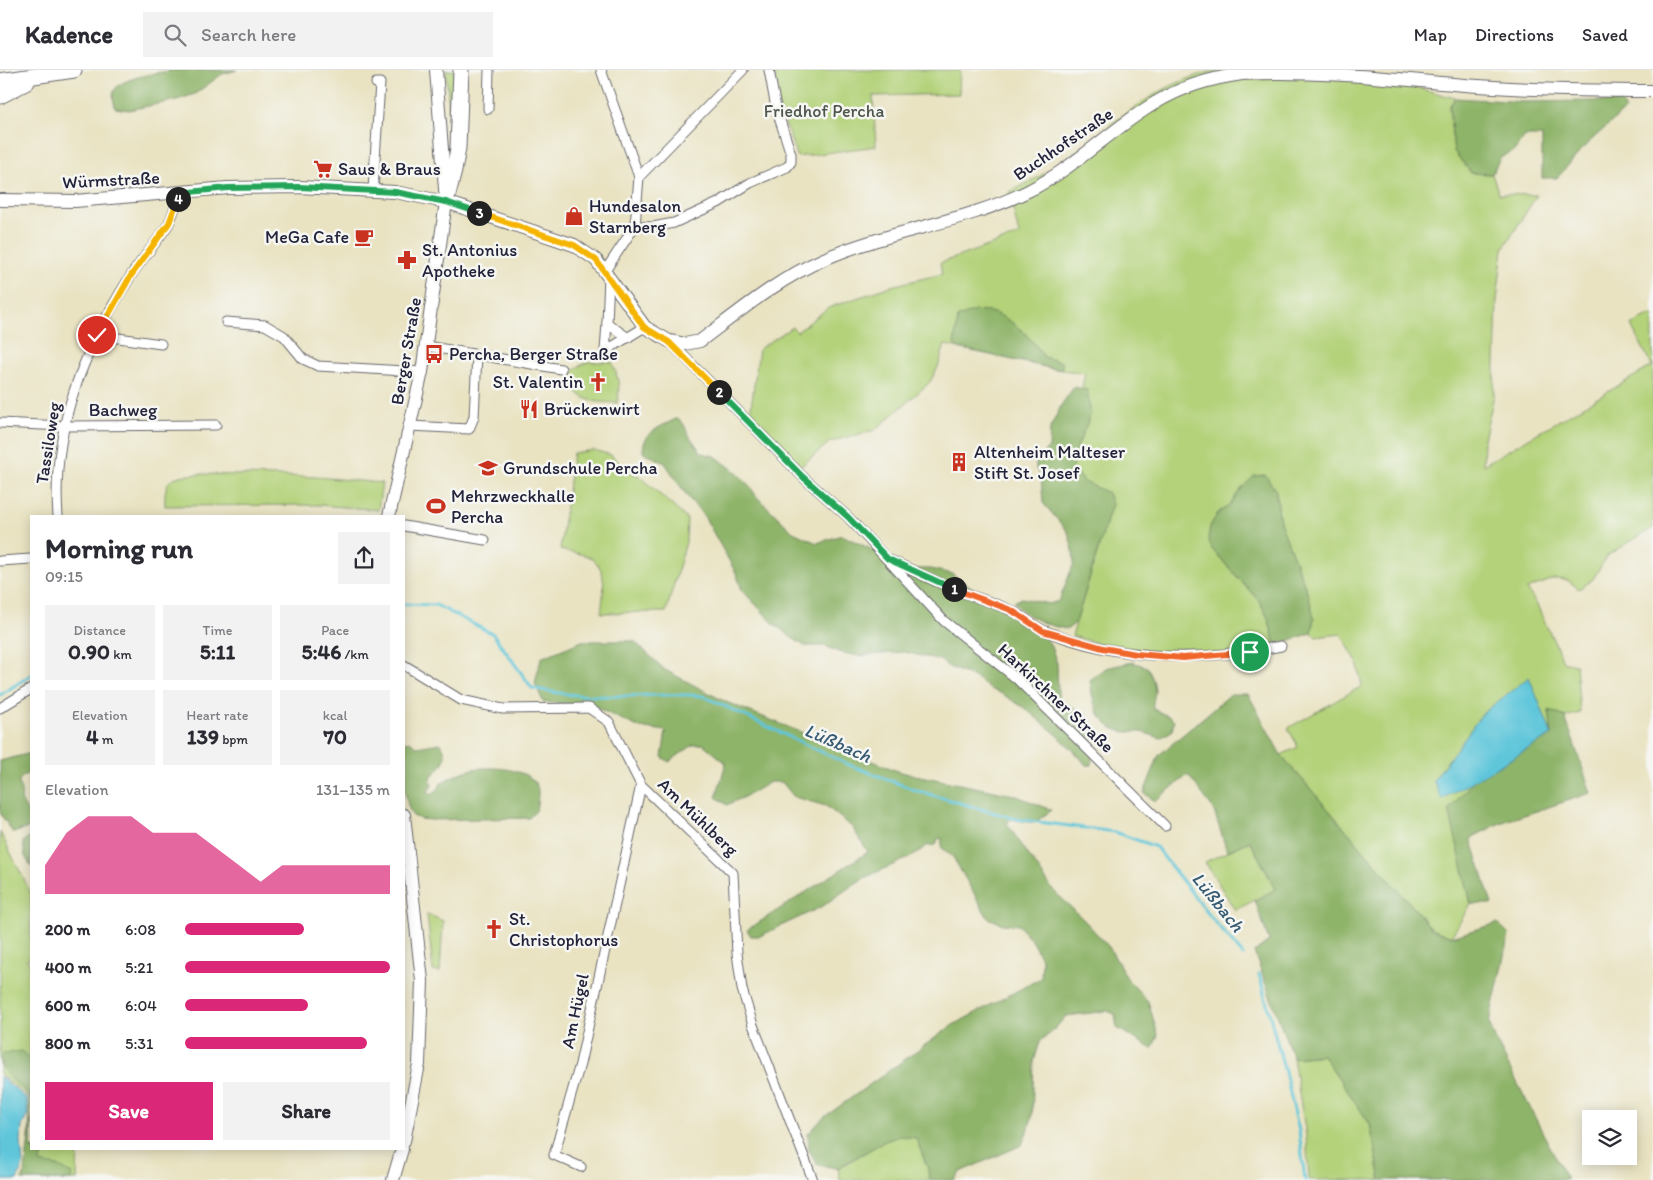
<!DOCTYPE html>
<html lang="en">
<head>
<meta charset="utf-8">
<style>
  body { margin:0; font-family:Itim,sans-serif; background:#f2f2f3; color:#2b2b33; height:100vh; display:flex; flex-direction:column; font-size:19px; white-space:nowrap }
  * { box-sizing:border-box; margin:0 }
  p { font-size:16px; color:#7c7c81 }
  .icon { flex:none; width:28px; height:28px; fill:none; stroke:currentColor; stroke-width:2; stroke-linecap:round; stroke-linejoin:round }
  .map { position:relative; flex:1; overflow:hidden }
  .sheet { position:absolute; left:30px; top:445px; width:375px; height:635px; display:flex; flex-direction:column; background:#fff; border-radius:0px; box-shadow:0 2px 12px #0003 }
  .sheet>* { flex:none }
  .controls { position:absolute; left:1582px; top:1040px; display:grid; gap:10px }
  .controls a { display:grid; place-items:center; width:55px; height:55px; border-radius:0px; background:#fff; box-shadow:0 2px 12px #0003; font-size:25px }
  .pin { position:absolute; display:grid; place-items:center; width:42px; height:42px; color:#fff; margin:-21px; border:2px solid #fff; border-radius:50%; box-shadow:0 1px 5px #0007 }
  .km { position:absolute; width:25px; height:25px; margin:-12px; border-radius:50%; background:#222; color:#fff; font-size:14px; line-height:25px; text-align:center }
  .round { display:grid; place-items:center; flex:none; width:52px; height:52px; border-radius:0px; background:#f2f2f3 }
  .head { display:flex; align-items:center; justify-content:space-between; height:85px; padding:0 15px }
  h1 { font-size:28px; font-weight:700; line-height:38px }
  .figures { display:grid; grid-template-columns:repeat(3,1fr); gap:8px; height:85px; padding:5px 15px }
  .figures div { display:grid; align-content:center; border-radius:0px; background:#f2f2f3; text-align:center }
  .figures b { font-size:21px; font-weight:700 }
  .figures small { font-size:14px; font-weight:400 }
  .figures p { font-size:14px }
  .chart { height:140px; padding:10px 15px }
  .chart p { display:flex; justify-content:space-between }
  .chart svg { width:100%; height:90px; margin-top:5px; fill:#db2777; opacity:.7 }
  .action { display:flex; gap:10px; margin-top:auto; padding:10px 15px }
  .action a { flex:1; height:58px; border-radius:0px; background:#db2777; color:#fff; font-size:20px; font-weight:700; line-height:58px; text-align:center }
  .action a+a { background:#f2f2f3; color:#2b2b33 }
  ul { padding:0 15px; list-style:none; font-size:16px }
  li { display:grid; grid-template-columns:80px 60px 1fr; align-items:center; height:38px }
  li i { height:12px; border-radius:6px; background:#db2777 }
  header { display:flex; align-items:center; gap:30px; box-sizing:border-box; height:70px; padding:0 25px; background:#fff; border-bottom:1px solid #e1e1e2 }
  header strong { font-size:24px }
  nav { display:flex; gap:28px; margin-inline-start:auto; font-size:18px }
  .search { width:350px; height:45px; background:#f2f2f3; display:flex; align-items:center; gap:12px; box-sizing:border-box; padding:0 18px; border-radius:0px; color:#7c7c81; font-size:19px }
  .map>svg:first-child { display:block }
  .green { fill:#b3d279; stroke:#6a7a5a }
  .forest { fill:#8eb469; stroke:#586b52 }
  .water { fill:#5ec6da; stroke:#40748a }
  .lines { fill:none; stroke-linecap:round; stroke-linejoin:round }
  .stream { stroke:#5ec6da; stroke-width:3 }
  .minor-casing { stroke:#68666a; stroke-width:11 }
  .secondary-casing { stroke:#68666a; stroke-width:14 }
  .motorway-casing { stroke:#68666a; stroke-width:17 }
  .minor { stroke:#fff; stroke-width:9 }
  .secondary { stroke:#fff; stroke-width:12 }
  .motorway { stroke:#fff; stroke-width:15 }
  .split-1-casing { stroke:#fff; stroke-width:10 }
  .split-2-casing { stroke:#fff; stroke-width:10 }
  .split-3-casing { stroke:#fff; stroke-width:10 }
  .split-4-casing { stroke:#fff; stroke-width:10 }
  .split-5-casing { stroke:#fff; stroke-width:10 }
  .split-1 { stroke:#f0652b; stroke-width:6 }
  .split-2 { stroke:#22a559; stroke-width:6 }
  .split-3 { stroke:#f5b400; stroke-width:6 }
  .split-4 { stroke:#22a559; stroke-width:6 }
  .split-5 { stroke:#f5b400; stroke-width:6 }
  .labels { text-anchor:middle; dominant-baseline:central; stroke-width:5; stroke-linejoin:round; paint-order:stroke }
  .park-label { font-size:18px; fill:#4e574e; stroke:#f6f6f2 }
  .street-label { font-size:18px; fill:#22223b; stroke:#f6f6f2 }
  .poi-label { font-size:18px; fill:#22223b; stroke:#f6f6f2; text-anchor:start }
  .water-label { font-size:19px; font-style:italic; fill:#375b73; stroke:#f6f6f2 }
</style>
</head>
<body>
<header>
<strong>Kadence</strong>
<div class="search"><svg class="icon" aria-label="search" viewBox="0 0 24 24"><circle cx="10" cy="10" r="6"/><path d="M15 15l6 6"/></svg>Search here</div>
<nav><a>Map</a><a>Directions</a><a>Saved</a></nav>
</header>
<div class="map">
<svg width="1653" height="1110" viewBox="0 0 1653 1110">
  <rect width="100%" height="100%" fill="#f6f6f2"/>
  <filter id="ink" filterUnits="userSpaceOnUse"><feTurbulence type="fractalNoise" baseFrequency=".02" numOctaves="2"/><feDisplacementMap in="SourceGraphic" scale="10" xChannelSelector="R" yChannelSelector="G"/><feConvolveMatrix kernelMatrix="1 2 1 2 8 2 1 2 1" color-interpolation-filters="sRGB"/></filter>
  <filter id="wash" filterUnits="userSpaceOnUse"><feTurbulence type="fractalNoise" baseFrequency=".0096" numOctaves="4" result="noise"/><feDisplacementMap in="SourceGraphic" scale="20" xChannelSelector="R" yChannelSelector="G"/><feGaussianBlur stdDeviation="1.12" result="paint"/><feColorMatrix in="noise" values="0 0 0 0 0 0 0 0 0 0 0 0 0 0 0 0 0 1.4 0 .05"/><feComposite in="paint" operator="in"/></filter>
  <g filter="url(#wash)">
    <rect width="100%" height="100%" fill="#e9e3c2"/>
    <!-- green -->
    <g class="green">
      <polygon points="446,0 455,0 451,67"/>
      <polygon points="774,0 960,0 959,24 873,26 876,76 797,87 779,37"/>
      <path d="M 1218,0 L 1352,0 L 1455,28 L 1449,37 L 1454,81 L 1471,103 L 1492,104 L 1499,124 L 1537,125 L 1503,179 L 1497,230 L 1494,326 L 1484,369 L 1483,395 L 1652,296 L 1631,255 L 1653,244 L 1653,458 L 1608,485 L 1593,509 L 1579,519 L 1567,510 L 1553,509 L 1527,519 L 1536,533 L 1564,593 L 1576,594 L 1580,643 L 1565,647 L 1549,641 L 1552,665 L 1450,740 L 1471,834 L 1451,867 L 1432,859 L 1281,685 L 1298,677 L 1288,658 L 1362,616 L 1357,592 L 1341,564 L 1316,567 L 1312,563 C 1316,523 1290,489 1280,452 C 1278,442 1278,432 1276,421 L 1242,418 L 1230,434 L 1218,443 L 1212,479 L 1260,532 L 1269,550 L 1275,575 L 1234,583 L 1136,584 L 1072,566 L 1099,477 L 1108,423 L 1062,412 L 1085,303 L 1055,299 L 945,275 L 938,297 L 930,312 L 897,341 L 875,360 L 830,372 L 801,396 L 750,345 L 759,279 L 792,257 L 797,262 L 828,238 L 891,216 L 942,204 L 940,193 L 1019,165 L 1009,122 C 1028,113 1045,104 1062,92 C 1111,57 1157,11 1218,0 Z"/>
      <path d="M 588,292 L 612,292 C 618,307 621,317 617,333 C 609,332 601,333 593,331 C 582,329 566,316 572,303 C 575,297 582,295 588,292 Z"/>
      <path d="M 594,380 L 611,385 L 630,402 L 641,407 L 687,449 L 686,472 L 666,542 L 601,543 C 603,524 610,496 587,486 C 579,483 568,482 560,480 L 573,383 Z"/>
      <path d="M 202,404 L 317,407 L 382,413 L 378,440 L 319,435 L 165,436 C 163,404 175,406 202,404 Z"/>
      <polygon points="0,762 31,823 31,887 27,890 31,896 31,1079 78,1079 77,1110 21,1110 30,1095 29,1028 0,1004"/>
      <polygon points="1250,771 1276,820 1235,840 1205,792"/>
      <polygon points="427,844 443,851 440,902 433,901"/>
      <polygon points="1323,985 1370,1054 1381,1110 1309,1110 1306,1065 1293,988"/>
      <polygon points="900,1066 916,1068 928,1099 929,1110 840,1110 838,1098 885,1071"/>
    </g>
    <!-- forest -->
    <g class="forest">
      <path d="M 174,0 L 237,0 L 222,4 L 195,24 L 177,30 L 129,40 L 115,38 C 114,31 111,23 116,18 C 127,6 159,3 174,0 Z"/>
      <polygon points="1455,28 1524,32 1592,31 1621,32 1626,39 1586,75 1557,108 1542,108 1542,66 1525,66 1515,80 1500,88 1492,104 1471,103 1454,81 1449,37"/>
      <path d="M 975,241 C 981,242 988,241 994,243 C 1014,250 1033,269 1044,287 L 1062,292 L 1062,298 L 1055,299 L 958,278 L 954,274 L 958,247 Z"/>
      <path d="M 1074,317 L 1087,320 L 1091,344 L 1076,380 L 1073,399 L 1085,412 L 1108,423 L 1112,434 L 1076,552 L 1068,559 C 1050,557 1026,548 1014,532 L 1022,528 L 1049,534 L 1059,531 L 1074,493 L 1073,480 L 1068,462 L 1043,433 L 1041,406 L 1036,399 L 1036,389 L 1049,378 L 1050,358 L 1062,334 Z"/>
      <path d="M 678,348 L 683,353 L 690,367 L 702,383 L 715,386 L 736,402 L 749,415 L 757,427 L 793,462 L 817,473 L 842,465 L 911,499 L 931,499 L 952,504 L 998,535 L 1040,559 L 1050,574 L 1057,593 L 1058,624 L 1061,631 L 1086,644 L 1092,660 L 1092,695 L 1086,695 L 1075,682 L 1055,663 L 1023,637 L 1002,624 L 990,619 L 976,608 L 949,597 L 940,590 L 904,582 L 858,586 L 839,582 L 825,576 L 805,576 L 792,568 L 774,554 L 742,520 L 736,503 L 704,446 L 687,426 L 665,393 L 643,382 C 642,362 662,356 678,348 Z"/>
      <polygon points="1265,405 1276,421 1280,452 1309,527 1314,548 1312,563 1275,575 1269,550 1260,532 1212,479 1208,469 1210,456 1218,443 1230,434 1242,418 1254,406"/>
      <polygon points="582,571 634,571 665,600 726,632 900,702 1014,725 1052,740 1034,753 1010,749 1007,754 1053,820 1083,849 1109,877 1128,910 1148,931 1158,965 1152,979 1117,958 1115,944 1107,941 1066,946 1052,962 1040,971 1034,992 1032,1048 1022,1075 960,1102 954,1110 929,1110 928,1099 916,1068 900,1066 885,1071 838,1098 818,1095 809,1081 808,1064 823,1048 953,955 1041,908 1042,890 1031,870 1019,855 1003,854 988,848 953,787 941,777 942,768 938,769 936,775 926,776 915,785 862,809 821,837 760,866 751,866 747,860 868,782 852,757 826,736 794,727 782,712 770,712 750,724 727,735 716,727 726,693 703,674 693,675 669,692 662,687 666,661 638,657 586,633 572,634 543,632 535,613 541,588"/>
      <path d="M 1132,592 L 1147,597 C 1151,604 1155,613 1155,622 C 1154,628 1152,633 1153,639 L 1170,647 L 1174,651 L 1172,661 L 1160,668 C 1153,666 1147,663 1141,662 C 1134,661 1127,663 1121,661 C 1098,656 1092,630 1090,610 L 1106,598 Z"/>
      <polygon points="1231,624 1248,624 1281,685 1432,859 1451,867 1498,853 1509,864 1489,953 1496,971 1567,1110 1381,1110 1370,1054 1323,985 1293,988 1254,882 1269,871 1255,830 1276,819 1250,771 1227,781 1213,738 1188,705 1155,731 1144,723 1159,685"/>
      <polygon points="1549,640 1565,647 1591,723 1500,753 1471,768 1492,834 1471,834 1449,740 1485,696 1552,665"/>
      <path d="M 410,671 L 417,677 L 440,673 C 452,688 440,697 430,708 L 432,716 L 428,721 L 431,725 L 439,718 L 441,713 C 448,708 457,704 466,701 C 482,695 527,697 536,714 C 540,720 537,733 536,741 L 529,748 L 432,750 L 420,749 L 413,746 C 402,731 404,690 404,672 Z"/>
      <path d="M 31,683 L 31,702 C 10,711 24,715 21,730 L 31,748 L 31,755 L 28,758 L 13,763 L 0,743 L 0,691 Z"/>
      <polygon points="29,768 31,768 31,797 25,786 23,772"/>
      <path d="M 22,981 L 31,990 L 31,1029 C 22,1013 0,1007 0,987 L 3,984 Z"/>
      <polygon points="31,1050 31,1079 45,1079 40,1093 58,1096 72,1104 71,1110 24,1110"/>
    </g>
    <!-- water -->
    <g class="water">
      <polygon points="1529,607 1552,665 1442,729 1433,711 1482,644"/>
      <polygon points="0,1006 27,1029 28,1044 22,1056 21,1072 23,1095 17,1110 0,1110"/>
    </g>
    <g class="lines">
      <!-- stream -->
      <g class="stream">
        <path d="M 404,534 L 436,535 L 493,564 L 532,618 C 561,625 591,627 621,626 C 649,626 675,623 703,626 L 847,694 L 915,720 L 1016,749 L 1115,762 L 1156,777 L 1210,846 L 1243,885"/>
        <polyline points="0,625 31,605"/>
        <polyline points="1259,904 1286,1006 1299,1061 1305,1110"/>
      </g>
    </g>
  </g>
  <g filter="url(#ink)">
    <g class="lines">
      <!-- minor casing -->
      <g class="minor-casing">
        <g id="minor">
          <polyline points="601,0 639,107"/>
          <polyline points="488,39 489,0"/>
          <polyline points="373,120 380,13 376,13"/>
          <polyline points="635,156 653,157 674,153 718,133 750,113 787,97 791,92 791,84 776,38 769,0"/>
          <polyline points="605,201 635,156 639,107 743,0"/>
          <polyline points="609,207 607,253 628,268"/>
          <polyline points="226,252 265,255 284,266 303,289 318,296 422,302"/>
          <polyline points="97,265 161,274"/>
          <polyline points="669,271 803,407 848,447 944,551 1017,609 1165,756"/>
          <polyline points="426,276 561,299"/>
          <polyline points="605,281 645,257"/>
          <polyline points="605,281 607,253"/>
          <polyline points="0,353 63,356 216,355"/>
          <polyline points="410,356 469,359 474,347 477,285"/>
          <path d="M 58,446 C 51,358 84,280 130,207 C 142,189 156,173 168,155 C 173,146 176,133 180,123"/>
          <polyline points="404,456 485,470"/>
          <path d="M 890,490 C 912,500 934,511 956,520 C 974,527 992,532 1010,540 C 1022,545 1033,556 1045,561 C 1123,591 1200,592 1281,576"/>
          <polyline points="0,491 31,489"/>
          <polyline points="404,595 461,630 503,639 589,638 609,652 641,715 733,803 737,883 742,919 753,955 813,1110"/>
          <polyline points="0,638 31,619"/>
          <polyline points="581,1097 554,1085 580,994 641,715"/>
        </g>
      </g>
      <!-- secondary casing -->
      <g class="secondary-casing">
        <g id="secondary">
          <path d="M 0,130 L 75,131 L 228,118 L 299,117 L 395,122 L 446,132 L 574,175 L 596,190 L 645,257 L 669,271 L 685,274 L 700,271 C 740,241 778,209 824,189 C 890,160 964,153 1028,121 C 1075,98 1111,59 1155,33 C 1181,17 1212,8 1242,4 C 1310,0 1385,8 1453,14 C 1519,20 1586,21 1653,21"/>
          <polyline points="389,446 422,302 446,132 436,0"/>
          <polyline points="404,745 422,911 419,994 404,1071"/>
          <polyline points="393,1110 402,1079"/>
        </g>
      </g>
      <!-- motorway casing -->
      <g class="motorway-casing">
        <g id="motorway">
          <polyline points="0,11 74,0"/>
          <polyline points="0,26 27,12"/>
          <polyline points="446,132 454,101 458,78 461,0"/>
        </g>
      </g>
      <!-- minor -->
      <use href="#minor" class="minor"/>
      <!-- secondary -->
      <use href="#secondary" class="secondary"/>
      <!-- motorway -->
      <use href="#motorway" class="motorway"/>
    </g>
  </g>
  <g class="lines" filter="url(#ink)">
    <!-- split-1 casing -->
    <g class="split-1-casing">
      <polyline id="split-1" points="954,519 1011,540 1043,561 1103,578 1136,584 1183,588 1250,582"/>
    </g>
    <!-- split-2 casing -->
    <g class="split-2-casing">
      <polyline id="split-2" points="719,322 803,407 848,447 888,489 954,519"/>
    </g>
    <!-- split-3 casing -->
    <g class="split-3-casing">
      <polyline id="split-3" points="479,143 574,175 596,190 644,257 669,272 719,322"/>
    </g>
    <!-- split-4 casing -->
    <g class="split-4-casing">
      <polyline id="split-4" points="178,129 180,123 228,118 299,117 395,122 446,132 479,143"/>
    </g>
    <!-- split-5 casing -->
    <g class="split-5-casing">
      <polyline id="split-5" points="97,265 130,207 169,153 178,129"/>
    </g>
    <!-- split-1 -->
    <use href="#split-1" class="split-1"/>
    <!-- split-2 -->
    <use href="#split-2" class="split-2"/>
    <!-- split-3 -->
    <use href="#split-3" class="split-3"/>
    <!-- split-4 -->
    <use href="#split-4" class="split-4"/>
    <!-- split-5 -->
    <use href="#split-5" class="split-5"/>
  </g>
  <!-- icons -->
  <defs>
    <g id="supermarket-bare" transform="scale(1.5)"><path d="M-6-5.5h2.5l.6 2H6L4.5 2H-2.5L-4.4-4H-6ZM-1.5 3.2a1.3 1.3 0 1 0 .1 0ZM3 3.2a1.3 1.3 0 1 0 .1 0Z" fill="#c8321e" stroke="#f6f6f2" stroke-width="2.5" paint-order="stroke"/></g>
    <g id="shop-bare" transform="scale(1.5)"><path d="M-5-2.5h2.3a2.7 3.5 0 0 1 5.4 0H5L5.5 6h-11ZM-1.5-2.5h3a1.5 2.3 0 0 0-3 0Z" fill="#c8321e" stroke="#f6f6f2" stroke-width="2.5" paint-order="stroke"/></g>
    <g id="cafe-bare" transform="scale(1.5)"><path d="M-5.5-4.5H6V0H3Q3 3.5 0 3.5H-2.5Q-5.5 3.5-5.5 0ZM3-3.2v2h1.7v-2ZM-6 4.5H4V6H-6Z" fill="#c8321e" stroke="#f6f6f2" stroke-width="2.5" paint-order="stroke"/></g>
    <g id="pharmacy-bare" transform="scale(1.5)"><path d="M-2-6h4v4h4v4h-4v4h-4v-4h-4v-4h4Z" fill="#c8321e" stroke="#f6f6f2" stroke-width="2.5" paint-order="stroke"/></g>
    <g id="bus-bare" transform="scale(1.5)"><path d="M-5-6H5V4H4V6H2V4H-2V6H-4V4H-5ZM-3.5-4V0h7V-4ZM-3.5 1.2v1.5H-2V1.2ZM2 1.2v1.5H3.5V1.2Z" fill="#c8321e" stroke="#f6f6f2" stroke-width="2.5" paint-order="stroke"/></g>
    <g id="church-bare" transform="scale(1.5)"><path d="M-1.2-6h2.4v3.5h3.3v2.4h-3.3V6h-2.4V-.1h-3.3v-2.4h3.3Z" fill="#c8321e" stroke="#f6f6f2" stroke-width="2.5" paint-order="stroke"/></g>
    <g id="restaurant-bare" transform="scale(1.5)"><path d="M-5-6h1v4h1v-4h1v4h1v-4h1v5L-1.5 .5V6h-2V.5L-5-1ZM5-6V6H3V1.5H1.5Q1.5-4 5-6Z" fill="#c8321e" stroke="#f6f6f2" stroke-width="2.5" paint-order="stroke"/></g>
    <g id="building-bare" transform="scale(1.5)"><path d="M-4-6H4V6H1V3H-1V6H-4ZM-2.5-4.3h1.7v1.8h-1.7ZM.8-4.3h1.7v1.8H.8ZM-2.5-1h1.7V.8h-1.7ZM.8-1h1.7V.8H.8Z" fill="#c8321e" stroke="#f6f6f2" stroke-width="2.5" paint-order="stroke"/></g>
    <g id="school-bare" transform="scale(1.5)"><path d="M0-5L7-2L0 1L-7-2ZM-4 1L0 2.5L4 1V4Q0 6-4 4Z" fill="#c8321e" stroke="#f6f6f2" stroke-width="2.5" paint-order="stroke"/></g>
    <g id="stadium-bare" transform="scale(1.5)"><path d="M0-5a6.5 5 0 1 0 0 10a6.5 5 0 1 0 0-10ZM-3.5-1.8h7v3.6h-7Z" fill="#c8321e" stroke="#f6f6f2" stroke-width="2.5" paint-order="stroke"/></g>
  </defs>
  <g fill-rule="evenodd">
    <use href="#supermarket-bare" x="323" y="99"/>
    <use href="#shop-bare" x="574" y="146"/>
    <use href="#cafe-bare" x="364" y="167"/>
    <use href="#pharmacy-bare" x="407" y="190"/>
    <use href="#bus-bare" x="434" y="284"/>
    <use href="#church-bare" x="598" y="312"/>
    <use href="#restaurant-bare" x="529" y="339"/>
    <use href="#building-bare" x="959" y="392"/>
    <use href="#school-bare" x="488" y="398"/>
    <use href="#stadium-bare" x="436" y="436"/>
    <use href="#church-bare" x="494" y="859"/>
  </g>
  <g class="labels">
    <!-- park labels -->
    <g class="park-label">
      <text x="824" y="41">Friedhof Percha</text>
    </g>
    <!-- street labels -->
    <g class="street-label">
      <text transform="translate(1063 74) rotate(-34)">Buchhofstraße</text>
      <text transform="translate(111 110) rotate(-3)">Würmstraße</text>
      <text transform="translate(406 281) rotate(-80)">Berger Straße</text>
      <text x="123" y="340">Bachweg</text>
      <text transform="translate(48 373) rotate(-81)">Tassiloweg</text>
      <text transform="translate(1056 628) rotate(43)">Harkirchner Straße</text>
      <text transform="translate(698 747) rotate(44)">Am Mühlberg</text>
      <text transform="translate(575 941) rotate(-78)">Am Hügel</text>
    </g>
    <!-- poi labels -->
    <g class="poi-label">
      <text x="338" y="99">Saus &amp; Braus</text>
      <text x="589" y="136">Hundesalon<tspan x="589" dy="21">Starnberg</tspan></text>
      <text x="349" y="167" text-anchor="end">MeGa Cafe</text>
      <text x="422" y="180">St. Antonius<tspan x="422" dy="21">Apotheke</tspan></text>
      <text x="449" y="284">Percha, Berger Straße</text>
      <text x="583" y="312" text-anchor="end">St. Valentin</text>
      <text x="544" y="339">Brückenwirt</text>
      <text x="974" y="382">Altenheim Malteser<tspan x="974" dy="21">Stift St. Josef</tspan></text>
      <text x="503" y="398">Grundschule Percha</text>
      <text x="451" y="426">Mehrzweckhalle<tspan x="451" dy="21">Percha</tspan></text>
      <text x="509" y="849">St.<tspan x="509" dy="21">Christophorus</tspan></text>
    </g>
    <!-- water labels -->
    <g class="water-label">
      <text transform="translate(838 673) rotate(24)">Lüßbach</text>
      <text transform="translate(1218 832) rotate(51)">Lüßbach</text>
    </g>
  </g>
</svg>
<div class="controls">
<a><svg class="icon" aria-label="layers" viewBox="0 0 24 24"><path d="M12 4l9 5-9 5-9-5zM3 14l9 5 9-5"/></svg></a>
</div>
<div class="pin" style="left:1250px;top:582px;background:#1e9e55"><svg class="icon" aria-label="arrive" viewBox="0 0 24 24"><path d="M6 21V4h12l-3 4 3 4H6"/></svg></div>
<div class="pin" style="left:97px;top:265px;background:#d93025"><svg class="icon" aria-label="check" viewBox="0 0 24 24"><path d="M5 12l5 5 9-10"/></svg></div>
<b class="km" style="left:954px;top:519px">1</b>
<b class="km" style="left:719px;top:322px">2</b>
<b class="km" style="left:479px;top:143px">3</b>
<b class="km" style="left:178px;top:129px">4</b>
<section class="sheet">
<div class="head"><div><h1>Morning run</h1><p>09:15</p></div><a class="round"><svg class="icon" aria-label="share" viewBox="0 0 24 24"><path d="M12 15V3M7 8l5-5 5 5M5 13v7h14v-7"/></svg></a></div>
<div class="figures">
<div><p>Distance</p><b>0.90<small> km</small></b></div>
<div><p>Time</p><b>5:11</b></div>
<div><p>Pace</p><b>5:46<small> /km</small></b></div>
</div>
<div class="figures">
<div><p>Elevation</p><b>4<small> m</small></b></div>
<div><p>Heart rate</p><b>139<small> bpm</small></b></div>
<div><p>kcal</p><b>70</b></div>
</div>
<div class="chart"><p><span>Elevation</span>131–135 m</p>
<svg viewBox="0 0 160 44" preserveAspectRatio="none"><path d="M0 44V30L10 14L20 6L30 6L40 6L50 14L60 14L70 14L80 22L90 30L100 38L110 30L120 30L130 30L140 30L150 30L160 30V44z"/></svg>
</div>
<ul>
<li><b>200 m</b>6:08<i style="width:58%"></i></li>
<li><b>400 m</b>5:21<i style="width:100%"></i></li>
<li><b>600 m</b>6:04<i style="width:60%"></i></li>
<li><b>800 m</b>5:31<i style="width:89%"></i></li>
</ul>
<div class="action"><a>Save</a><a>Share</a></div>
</section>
</div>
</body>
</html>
